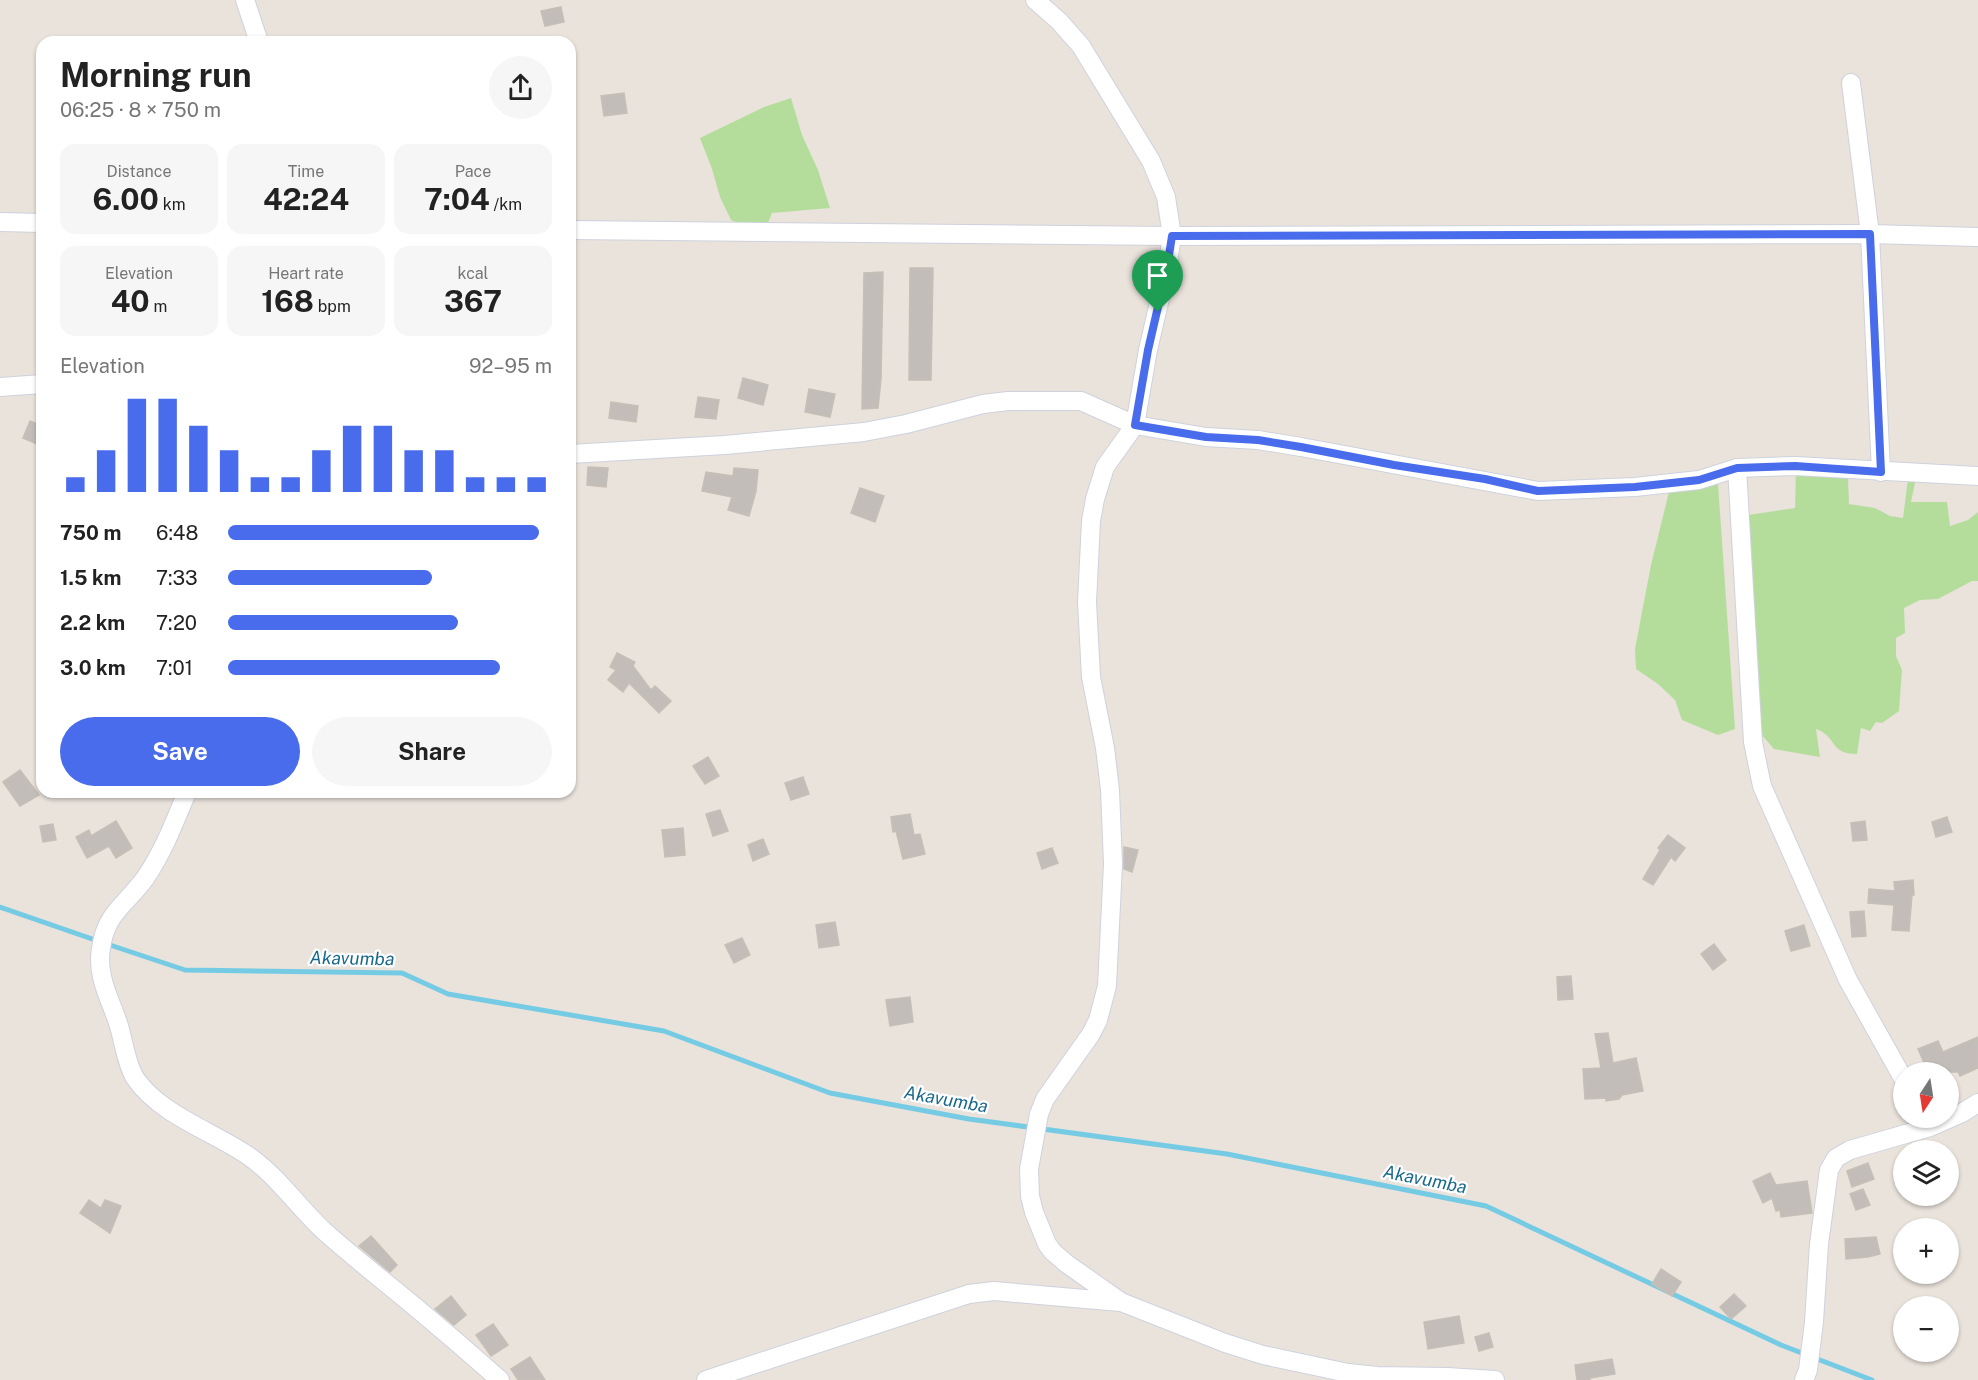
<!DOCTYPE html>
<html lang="en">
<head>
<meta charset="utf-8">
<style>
  body { margin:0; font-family:"Public Sans",sans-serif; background:#f6f6f6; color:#222; height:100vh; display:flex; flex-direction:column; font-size:22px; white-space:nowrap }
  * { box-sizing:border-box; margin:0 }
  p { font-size:20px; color:#767676 }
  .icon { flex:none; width:33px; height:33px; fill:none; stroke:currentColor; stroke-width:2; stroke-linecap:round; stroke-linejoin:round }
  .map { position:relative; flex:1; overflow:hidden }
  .details { position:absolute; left:36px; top:36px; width:540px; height:762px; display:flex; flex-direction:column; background:#fff; border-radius:18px; box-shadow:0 2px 4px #0004 }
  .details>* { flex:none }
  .needle { width:39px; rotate:192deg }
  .tools { position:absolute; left:1893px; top:1062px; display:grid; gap:12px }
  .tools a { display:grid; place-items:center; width:66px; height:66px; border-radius:50%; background:#fff; box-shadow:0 2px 4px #0004; font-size:30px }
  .pin { position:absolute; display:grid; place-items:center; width:51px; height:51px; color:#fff; margin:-62px -26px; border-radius:50% 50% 50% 0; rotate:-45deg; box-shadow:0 0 6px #0007 }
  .pin .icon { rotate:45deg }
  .round { display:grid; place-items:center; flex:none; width:63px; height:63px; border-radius:32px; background:#f6f6f6 }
  .summary { display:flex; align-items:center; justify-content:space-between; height:102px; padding:0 24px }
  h1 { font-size:33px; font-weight:700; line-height:45px }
  .metrics { display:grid; grid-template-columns:repeat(3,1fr); gap:9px; height:102px; padding:6px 24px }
  .metrics div { display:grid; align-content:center; border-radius:15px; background:#f6f6f6; text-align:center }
  .metrics b { font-size:30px; font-weight:700 }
  .metrics small { font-size:16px; font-weight:400 }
  .metrics p { font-size:16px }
  .chart { height:168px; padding:12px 24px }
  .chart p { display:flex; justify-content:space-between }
  .chart svg { width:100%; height:108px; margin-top:6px; stroke:#486ceb; stroke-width:6 }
  .cta { display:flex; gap:12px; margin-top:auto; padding:12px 24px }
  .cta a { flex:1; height:69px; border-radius:36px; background:#486ceb; color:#fff; font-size:24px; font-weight:700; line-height:69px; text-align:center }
  .cta a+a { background:#f6f6f6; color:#222 }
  ul { padding:0 24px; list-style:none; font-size:20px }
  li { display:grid; grid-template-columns:96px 72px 1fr; align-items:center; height:45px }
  li i { height:15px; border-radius:8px; background:#486ceb }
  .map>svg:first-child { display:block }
  .green { fill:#b4dd9c }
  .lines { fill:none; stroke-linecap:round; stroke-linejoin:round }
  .stream { stroke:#76cbe4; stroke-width:5 }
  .building { fill:#c2bdb8; stroke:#c5bfb6; stroke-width:1.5 }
  .street-casing { stroke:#ced2dd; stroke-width:20 }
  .street { stroke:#fff; stroke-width:18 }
  .route-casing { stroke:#fff; stroke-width:12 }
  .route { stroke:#486ceb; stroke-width:8 }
  .labels { text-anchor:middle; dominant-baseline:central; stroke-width:4.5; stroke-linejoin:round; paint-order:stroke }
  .water-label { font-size:18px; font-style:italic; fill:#18698e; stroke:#fff }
</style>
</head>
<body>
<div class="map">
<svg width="1978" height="1380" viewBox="0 0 1978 1380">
  <rect width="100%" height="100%" fill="#eae3dc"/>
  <!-- green -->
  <g class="green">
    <polygon points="791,98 802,135 818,170 830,208 772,213 768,223 738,223 731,220 720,197 712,169 700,138 764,107"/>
    <path d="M 1796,471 L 1848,477 L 1849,504 L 1875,508 L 1890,516 L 1903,518 L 1908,479 L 1916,478 L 1911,502 L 1947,502 L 1950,526 L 1968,520 L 1978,512 L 1978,581 L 1972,581 L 1938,599 L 1920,600 L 1904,608 L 1905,633 L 1896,638 L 1896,656 L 1902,670 L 1899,711 L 1882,723 L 1876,722 L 1870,731 L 1861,728 L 1857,754 C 1829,754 1838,737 1816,729 L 1820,757 L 1774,749 L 1760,733 L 1748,515 L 1795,508 Z"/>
    <polygon points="1718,484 1735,729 1718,735 1682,720 1675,700 1658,684 1636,669 1635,649 1651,565 1669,492"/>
  </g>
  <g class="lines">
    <!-- stream -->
    <g class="stream">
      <polyline points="0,907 98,941"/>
      <polyline points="107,944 185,970 402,973 448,994 664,1031 830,1093 969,1119 1227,1154 1486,1206 1781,1345 1872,1380"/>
    </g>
  </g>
  <!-- building -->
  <g class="building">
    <polygon points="561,7 564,22 545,26 541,11"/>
    <polygon points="624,93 627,113 604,116 601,96"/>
    <polygon points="910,268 933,268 931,380 909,380"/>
    <polygon points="883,272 881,379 878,408 862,409 864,273"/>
    <polygon points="743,378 768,385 763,405 738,398"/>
    <polygon points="809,389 835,394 830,417 805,412"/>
    <polygon points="698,397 719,400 716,419 695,417"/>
    <polygon points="611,402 638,406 636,422 609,418"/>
    <polygon points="30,421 42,426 42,446 23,438"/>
    <polygon points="588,467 608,468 606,487 587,485"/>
    <polygon points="734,468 758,470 756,491 749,516 728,510 732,497 702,491 706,472 733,476"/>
    <polygon points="860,488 884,496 875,522 851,513"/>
    <polygon points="617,653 635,662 633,666 651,690 655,686 671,701 659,713 629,683 623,692 608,680 616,670 610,667"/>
    <polygon points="708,757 719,776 705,784 693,766"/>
    <polygon points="20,770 39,795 20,806 3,782"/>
    <polygon points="803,777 809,794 791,800 785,783"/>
    <polygon points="720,810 728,831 713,836 706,814"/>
    <polygon points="910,814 914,835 920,834 925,854 903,859 896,831 893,832 891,817"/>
    <polygon points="1947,817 1952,832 1936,837 1932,822"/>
    <polygon points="116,821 132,848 116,858 109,846 87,858 76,837 89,830 91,836"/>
    <polygon points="1865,821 1867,840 1853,841 1851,823"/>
    <polygon points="53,824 56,840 43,842 40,826"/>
    <polygon points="683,828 685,855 665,857 662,830"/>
    <polygon points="1668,835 1685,848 1675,861 1671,857 1653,885 1643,879 1660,850 1658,848"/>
    <polygon points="763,839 769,854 753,861 748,845"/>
    <polygon points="1124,847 1138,850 1132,872 1124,869"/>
    <polygon points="1052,848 1058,863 1042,869 1037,853"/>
    <polygon points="1913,880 1914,895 1912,895 1909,931 1892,930 1894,905 1868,903 1869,889 1895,891 1894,882"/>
    <polygon points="1864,911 1866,936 1852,937 1850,912"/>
    <polygon points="835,922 839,945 819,948 816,925"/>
    <polygon points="1804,925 1810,946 1791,951 1785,931"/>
    <polygon points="742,938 750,955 734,963 725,945"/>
    <polygon points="1714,944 1726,960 1713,970 1701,954"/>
    <polygon points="1571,976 1573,999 1558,1000 1557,977"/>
    <polygon points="910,997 913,1022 890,1026 886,1000"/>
    <polygon points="1608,1033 1613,1063 1636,1058 1643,1091 1622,1095 1619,1099 1606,1101 1606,1098 1585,1099 1583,1069 1601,1068 1595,1034"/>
    <polygon points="1978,1037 1978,1068 1960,1076 1958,1072 1928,1072 1918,1049 1938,1041 1943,1052"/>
    <polygon points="1868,1163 1874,1179 1852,1187 1847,1171"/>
    <polygon points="1770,1173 1776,1185 1807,1181 1812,1213 1781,1217 1780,1210 1776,1211 1772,1198 1763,1203 1753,1181"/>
    <polygon points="1863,1189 1870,1205 1856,1210 1850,1194"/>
    <polygon points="89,1200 101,1208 105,1200 121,1206 110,1233 80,1213"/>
    <polygon points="371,1236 397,1265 390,1272 359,1246"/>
    <polygon points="1876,1237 1880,1254 1868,1257 1846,1259 1845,1239"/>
    <polygon points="1661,1269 1681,1282 1672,1296 1652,1284"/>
    <polygon points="1734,1294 1746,1306 1731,1319 1720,1307"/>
    <polygon points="451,1296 466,1315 454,1325 435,1309"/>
    <polygon points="1459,1316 1464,1343 1428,1349 1424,1322"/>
    <polygon points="493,1324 508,1345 491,1356 476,1335"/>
    <polygon points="1489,1333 1493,1347 1479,1351 1475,1337"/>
    <polygon points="530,1357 545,1380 518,1380 511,1369"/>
    <polygon points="1612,1359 1615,1374 1590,1378 1590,1380 1577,1380 1575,1365"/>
  </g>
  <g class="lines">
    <!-- street casing -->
    <g class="street-casing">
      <g id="street">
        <polyline points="245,0 259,42"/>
        <polyline points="1035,0 1059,21 1081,46 1151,161 1166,197 1172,236 1167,268 1148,350 1135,425 1105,467 1095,499 1091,521 1087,602 1091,677 1105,748 1110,790 1113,864 1107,986 1098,1020 1091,1034 1045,1099 1039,1114 1029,1169 1030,1196 1034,1212 1047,1244 1053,1252 1067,1264 1121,1302 1225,1343 1263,1355 1348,1373 1377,1376 1447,1377 1495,1380"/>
        <polyline points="1851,83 1870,234 1881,472"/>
        <polyline points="0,222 42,223"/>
        <polyline points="570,230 1172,236 1870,234 1978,237"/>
        <polyline points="0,387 42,384"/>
        <polyline points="570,454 725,445 864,432 906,424 983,404 1008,401 1081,401 1135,425 1206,437 1258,440 1301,447 1538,491 1635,487 1699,480 1737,468 1795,466 1978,476"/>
        <polyline points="1737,468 1753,742 1762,786 1848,980 1904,1080"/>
        <path d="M 187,792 C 175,821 164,850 146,877 C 127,904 106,912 101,948 C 96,977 111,1000 119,1026 C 124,1043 126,1063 135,1078 C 161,1116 215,1132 250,1157 C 279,1178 298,1207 324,1231 C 353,1257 384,1281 414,1306 C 443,1330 472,1355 500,1380"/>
        <polyline points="706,1380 969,1294 994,1291 1120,1302"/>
        <polyline points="1804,1380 1808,1370 1814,1322 1819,1244 1829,1170 1836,1158 1850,1150 1930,1127 1962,1113 1978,1103"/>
      </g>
    </g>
    <!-- street -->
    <use href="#street" class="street"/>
  </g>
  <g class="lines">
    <!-- route casing -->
    <g class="route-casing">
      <polygon id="route" points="1870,234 1881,472 1795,466 1737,468 1699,480 1635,487 1538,491 1485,479 1394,465 1301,447 1258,440 1206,437 1135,425 1148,350 1167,268 1172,236"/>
    </g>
    <!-- route -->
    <use href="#route" class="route"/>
  </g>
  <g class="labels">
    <!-- water labels -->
    <g class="water-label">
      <text transform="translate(352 958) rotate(1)">Akavumba</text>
      <text transform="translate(946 1099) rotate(10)">Akavumba</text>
      <text transform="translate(1425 1179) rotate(11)">Akavumba</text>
    </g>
  </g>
</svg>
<div class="tools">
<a><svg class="needle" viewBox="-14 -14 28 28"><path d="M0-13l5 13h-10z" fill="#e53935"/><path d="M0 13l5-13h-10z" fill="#767676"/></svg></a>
<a><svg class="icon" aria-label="layers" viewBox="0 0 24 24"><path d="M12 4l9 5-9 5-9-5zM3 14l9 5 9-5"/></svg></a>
<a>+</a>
<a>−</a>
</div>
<div class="pin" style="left:1158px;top:312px;background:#1e9e55"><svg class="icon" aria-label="arrive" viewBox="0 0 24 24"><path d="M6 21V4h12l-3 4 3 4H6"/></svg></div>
<section class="details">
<div class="summary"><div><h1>Morning run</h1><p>06:25 · 8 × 750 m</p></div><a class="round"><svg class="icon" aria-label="share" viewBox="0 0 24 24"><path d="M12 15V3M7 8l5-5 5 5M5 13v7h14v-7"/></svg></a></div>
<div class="metrics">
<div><p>Distance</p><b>6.00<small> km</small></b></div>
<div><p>Time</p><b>42:24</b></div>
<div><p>Pace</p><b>7:04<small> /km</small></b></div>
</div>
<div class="metrics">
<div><p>Elevation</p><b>40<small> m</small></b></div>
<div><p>Heart rate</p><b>168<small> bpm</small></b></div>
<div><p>kcal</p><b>367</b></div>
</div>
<div class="chart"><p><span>Elevation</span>92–95 m</p>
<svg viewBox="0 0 160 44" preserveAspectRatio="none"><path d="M5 44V38M15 44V27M25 44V6M35 44V6M45 44V17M55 44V27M65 44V38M75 44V38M85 44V27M95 44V17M105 44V17M115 44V27M125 44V27M135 44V38M145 44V38M155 44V38"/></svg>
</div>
<ul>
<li><b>750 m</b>6:48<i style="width:96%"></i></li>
<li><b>1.5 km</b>7:33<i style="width:63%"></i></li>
<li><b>2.2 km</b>7:20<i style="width:71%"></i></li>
<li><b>3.0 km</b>7:01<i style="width:84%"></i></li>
</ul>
<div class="cta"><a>Save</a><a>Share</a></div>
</section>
</div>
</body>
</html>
